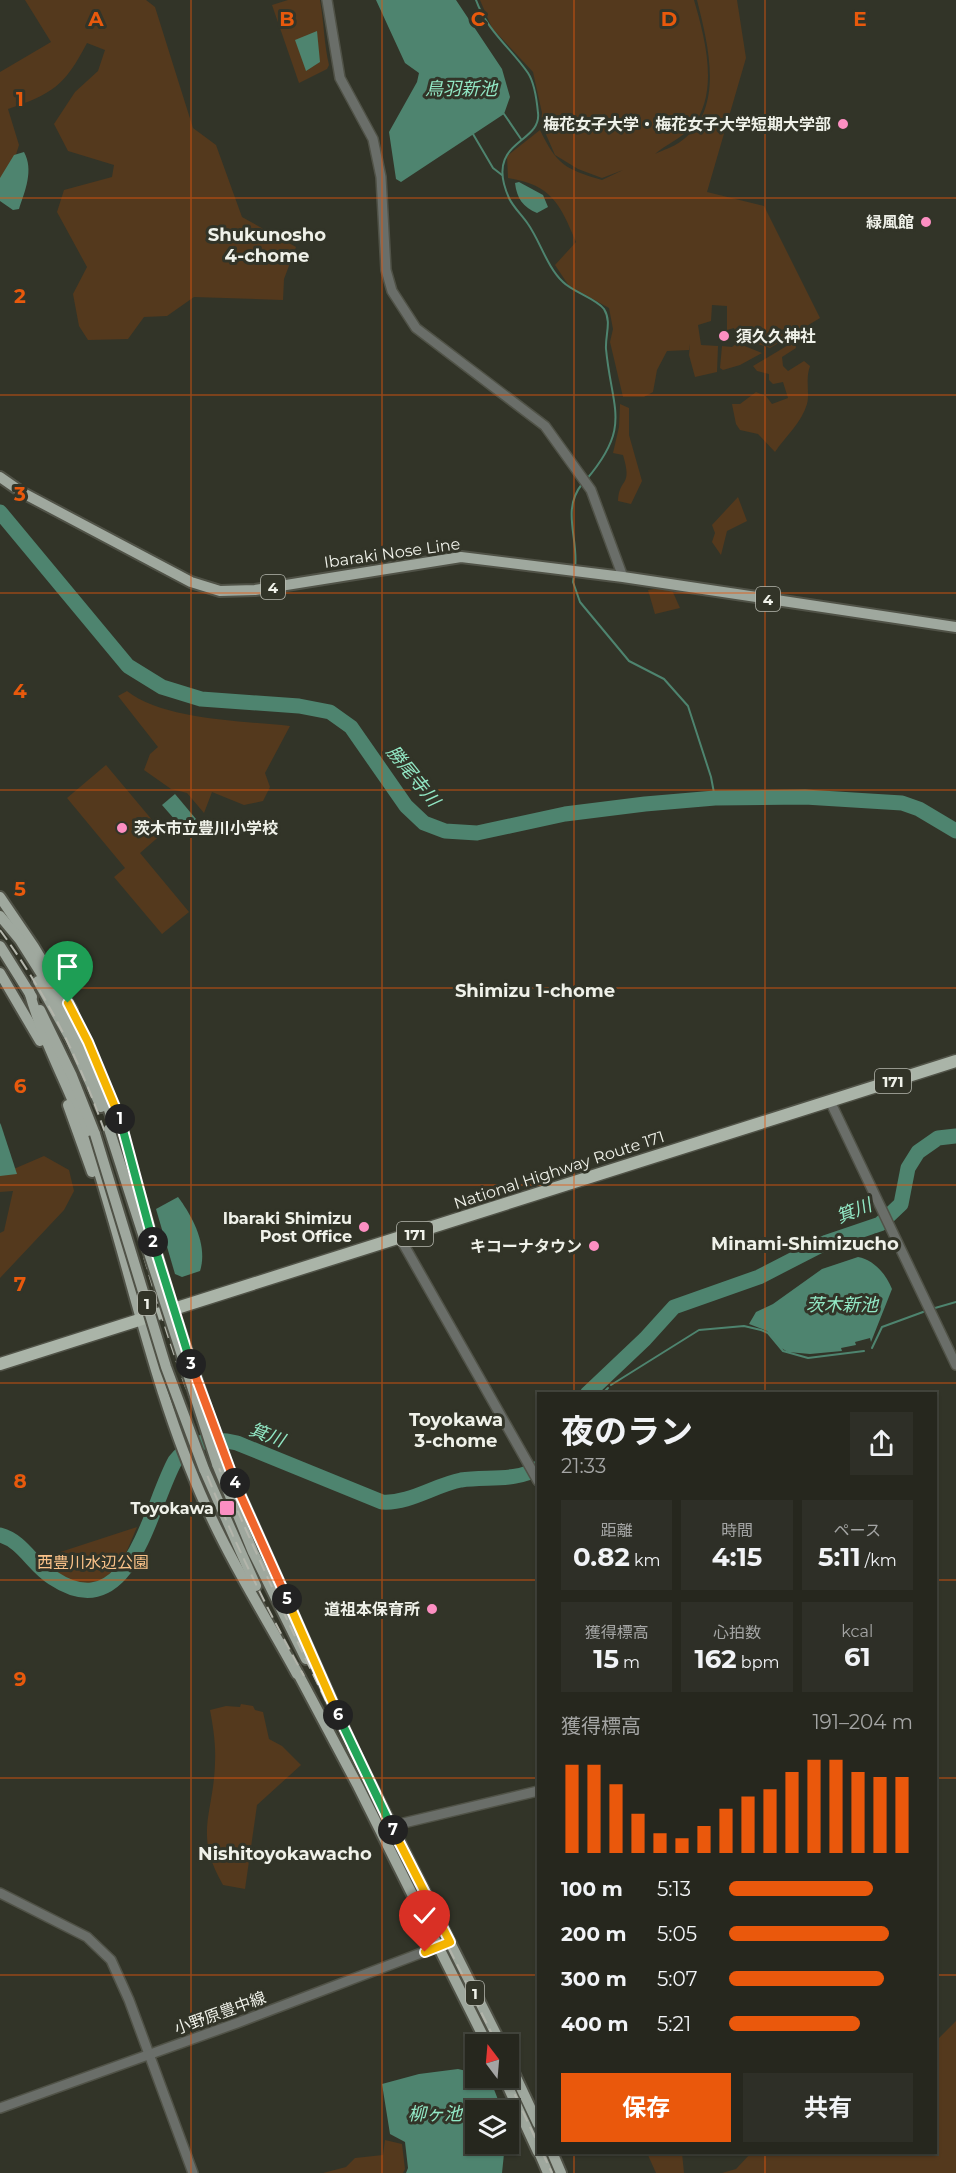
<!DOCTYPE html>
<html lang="ja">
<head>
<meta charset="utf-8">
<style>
  body { margin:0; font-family:Montserrat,"Noto Sans JP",sans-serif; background:#2e2f27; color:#f1f3f6; height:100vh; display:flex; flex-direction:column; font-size:22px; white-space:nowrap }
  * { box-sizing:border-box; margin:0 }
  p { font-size:20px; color:#a4a5a4 }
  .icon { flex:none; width:33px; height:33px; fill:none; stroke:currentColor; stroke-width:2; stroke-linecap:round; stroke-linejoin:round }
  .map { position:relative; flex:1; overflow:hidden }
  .panel { position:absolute; left:537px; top:1392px; width:400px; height:762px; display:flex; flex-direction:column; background:#26271e; border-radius:0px; box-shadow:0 2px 4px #0004,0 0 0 2px #42443c }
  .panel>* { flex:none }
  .needle { width:39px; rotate:344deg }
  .fabs { position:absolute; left:465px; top:2034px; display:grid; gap:12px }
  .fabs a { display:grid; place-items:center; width:54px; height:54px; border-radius:0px; background:#26271e; box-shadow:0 2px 4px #0004,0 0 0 2px #42443c; font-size:30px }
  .pin { position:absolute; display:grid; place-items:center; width:51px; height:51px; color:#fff; margin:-62px -26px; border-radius:50% 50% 50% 0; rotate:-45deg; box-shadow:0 0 6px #0007 }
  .pin .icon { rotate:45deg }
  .km { position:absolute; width:30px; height:30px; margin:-15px; border-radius:50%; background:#222; color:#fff; font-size:16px; line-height:30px; text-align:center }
  .round { display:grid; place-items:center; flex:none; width:63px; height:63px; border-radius:0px; background:#2e2f27 }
  .overview { display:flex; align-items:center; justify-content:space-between; height:102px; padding:0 24px }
  h1 { font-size:33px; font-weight:700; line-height:45px }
  .figures { display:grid; grid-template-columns:repeat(3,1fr); gap:9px; height:102px; padding:6px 24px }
  .figures div { display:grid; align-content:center; border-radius:0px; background:#2e2f27; text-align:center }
  .figures b { font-size:26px; font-weight:700 }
  .figures small { font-size:16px; font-weight:400 }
  .figures p { font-size:16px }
  .chart { height:168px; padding:12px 24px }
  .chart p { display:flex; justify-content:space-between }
  .chart svg { width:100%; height:108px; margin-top:6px; stroke:#ea580c; stroke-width:6 }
  .action { display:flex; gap:12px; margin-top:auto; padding:12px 24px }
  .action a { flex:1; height:69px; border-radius:0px; background:#ea580c; color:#fff; font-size:24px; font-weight:700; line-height:69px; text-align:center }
  .action a+a { background:#2e2f27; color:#f1f3f6 }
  ul { padding:0 24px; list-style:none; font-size:20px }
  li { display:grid; grid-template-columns:96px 72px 1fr; align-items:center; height:45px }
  li i { height:15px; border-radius:8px; background:#ea580c }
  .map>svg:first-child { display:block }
  .green { fill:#54391d }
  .water { fill:#4e846f }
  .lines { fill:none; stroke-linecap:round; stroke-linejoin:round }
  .stream { stroke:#4e846f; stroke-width:2 }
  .river { stroke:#4e846f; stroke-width:15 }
  .tertiary-casing { stroke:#505247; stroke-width:12 }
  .primary-casing { stroke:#505247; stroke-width:14 }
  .trunk-casing { stroke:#505247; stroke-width:15 }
  .tertiary { stroke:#6a6e69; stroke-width:9 }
  .primary { stroke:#9fa89e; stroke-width:10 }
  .trunk { stroke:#aab4a8; stroke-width:12 }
  .rail { stroke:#b3b5ab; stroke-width:2; stroke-dasharray:12 6; stroke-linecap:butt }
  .primary-bridge-casing { stroke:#505247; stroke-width:14; stroke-linecap:butt }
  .primary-bridge { stroke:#9fa89e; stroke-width:10 }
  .split-1-casing { stroke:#fff; stroke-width:12 }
  .split-2-casing { stroke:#fff; stroke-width:12 }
  .split-3-casing { stroke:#fff; stroke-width:12 }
  .split-4-casing { stroke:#fff; stroke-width:12 }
  .split-5-casing { stroke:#fff; stroke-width:12 }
  .split-6-casing { stroke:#fff; stroke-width:12 }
  .split-7-casing { stroke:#fff; stroke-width:12 }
  .split-8-casing { stroke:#fff; stroke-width:12 }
  .split-1 { stroke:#f5b400; stroke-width:8 }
  .split-2 { stroke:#22a559; stroke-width:8 }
  .split-3 { stroke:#22a559; stroke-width:8 }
  .split-4 { stroke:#f0652b; stroke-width:8 }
  .split-5 { stroke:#f0652b; stroke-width:8 }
  .split-6 { stroke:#f5b400; stroke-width:8 }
  .split-7 { stroke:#22a559; stroke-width:8 }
  .split-8 { stroke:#f5b400; stroke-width:8 }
  .grid { fill:none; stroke:#e8590c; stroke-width:1.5; stroke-opacity:0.55 }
  .poi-dot { fill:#fc8fc2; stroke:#323428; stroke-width:2 }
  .labels { text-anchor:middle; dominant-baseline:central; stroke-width:6; stroke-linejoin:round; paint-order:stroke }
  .shield { fill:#323428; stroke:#b6b8af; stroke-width:1.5 }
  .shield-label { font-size:15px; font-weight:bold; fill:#eff1e9 }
  .poi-label { font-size:16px; font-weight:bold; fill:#eff1e9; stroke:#323428; text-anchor:end }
  .street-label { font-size:16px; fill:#eff1e9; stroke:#323428 }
  .park-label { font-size:16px; fill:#fac289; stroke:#323428 }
  .water-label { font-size:18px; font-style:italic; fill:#92e8c5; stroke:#323428 }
  .neighbourhood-label { font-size:18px; font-weight:bold; fill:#eff1e9; stroke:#323428 }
  .grid-label { font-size:20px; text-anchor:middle; font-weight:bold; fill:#e8590c; stroke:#323428; stroke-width:6; stroke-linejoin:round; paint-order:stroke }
</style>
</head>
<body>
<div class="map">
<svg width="956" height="2173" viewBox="0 0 956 2173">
  <rect width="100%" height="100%" fill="#323428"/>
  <!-- green -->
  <g class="green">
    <path d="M 25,0 L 146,0 L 155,7 L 193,128 L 216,145 L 242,217 L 296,247 L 284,279 L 283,300 L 194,297 L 167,316 L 144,317 L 128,339 L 88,340 L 79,326 L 73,294 L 87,267 L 57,212 L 64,190 L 112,177 L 114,165 L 68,151 L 54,124 L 75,92 L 98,71 L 105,50 L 87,43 C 65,85 53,94 8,109 L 19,145 L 8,180 L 0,184 L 0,72 L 51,42 Z"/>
    <path d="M 288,0 L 320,0 C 324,22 324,44 329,65 L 327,69 L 299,83 L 272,5 Z"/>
    <path d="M 480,0 L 694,0 C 705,38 720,93 692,127 C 682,138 665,145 655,154 C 663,150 673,147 680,142 C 726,110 708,45 697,0 L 737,0 L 746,58 L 707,192 L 764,206 L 820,318 L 770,348 L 737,337 L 734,328 L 727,330 L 727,306 L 712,305 L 711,321 L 698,325 L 701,345 L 718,346 L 717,372 L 695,377 L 689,355 L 690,344 L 689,350 L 667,351 L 657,370 L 653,392 L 644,397 L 623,397 L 610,342 L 613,329 L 609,308 L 569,286 L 555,265 L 576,242 C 560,204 552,185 508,178 L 507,156 L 540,130 C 557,165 565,169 602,180 L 623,170 L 602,178 L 578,169 L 555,155 L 541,123 L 542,113 L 533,72 L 492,28 Z"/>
    <path d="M 795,341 L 796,348 L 782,357 L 783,366 L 788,371 L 804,361 L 810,366 C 805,380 810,393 807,404 C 802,422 785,437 775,452 L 758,434 L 740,430 L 736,424 L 732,404 L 740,404 L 756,392 L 766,396 L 772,404 L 788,398 L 783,382 L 773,384 L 769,380 L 769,374 L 757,371 L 753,366 Z"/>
    <polygon points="737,343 762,353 740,365 723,370 720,368 722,346 732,347"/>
    <path d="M 620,404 L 629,408 L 629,435 L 642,481 L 631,504 L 618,501 C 619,477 633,488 623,455 L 613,453 L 619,427 Z"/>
    <polygon points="738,497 747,521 727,531 721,555 712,542 715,533 712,525"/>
    <polygon points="659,588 672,590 680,608 655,614 648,590"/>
    <path d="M 127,691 C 163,720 244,721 290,726 L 265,773 L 270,787 L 263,801 L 244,805 L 212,792 L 204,813 L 187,793 L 171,789 L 144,770 L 150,754 L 158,747 L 118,696 Z"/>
    <polygon points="106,765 163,833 140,853 189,912 162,934 114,877 125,868 67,798"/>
    <polygon points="44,1156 69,1170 74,1191 64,1210 0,1278 0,1233 4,1231 13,1191 0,1192 0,1170 16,1168"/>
    <path d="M 137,1527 C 119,1569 120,1578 73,1587 L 42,1558 Z"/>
    <path d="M 241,1704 L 253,1706 L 255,1710 L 263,1712 L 269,1739 L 282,1746 L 301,1765 L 257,1805 L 245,1889 L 223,1885 C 193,1833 214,1814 215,1762 C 216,1745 213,1726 210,1710 L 226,1706 L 240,1707 Z"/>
    <polygon points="956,2021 956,2173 722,2173 736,2169 751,2153 936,2152 936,2041"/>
    <polygon points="385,2140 402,2144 405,2169 403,2173 323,2173 346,2167 355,2158 383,2155"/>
    <polygon points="647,2153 682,2153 684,2173 656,2173"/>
  </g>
  <!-- water -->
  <g class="water">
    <polygon points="376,0 456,0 502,69 510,97 504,114 401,182 396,179 389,132 417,82 419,73 405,63"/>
    <polygon points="317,31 320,62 306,71 295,40"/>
    <path d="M 24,152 C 34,170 25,191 19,209 L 13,210 L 0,201 L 0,178 L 14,155 Z"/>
    <path d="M 519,182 L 543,195 L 548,207 L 537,213 C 523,207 517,199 515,183 Z"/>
    <polygon points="175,794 196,819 183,829 162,805"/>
    <polygon points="0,1123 1,1125 17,1174 0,1176"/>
    <path d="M 178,1197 C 193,1217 208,1246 200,1271 L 182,1277 L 175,1274 L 156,1209 Z"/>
    <path d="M 858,1257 C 874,1260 886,1274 892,1289 L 871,1342 L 870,1338 L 855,1342 L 856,1345 L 841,1348 L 842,1351 L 810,1354 L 788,1352 L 781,1348 L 767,1331 L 749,1324 L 756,1312 L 773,1304 L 822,1269 Z"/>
    <polygon points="458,2069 475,2073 476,2078 490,2079 502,2110 476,2110 476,2144 505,2144 502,2173 406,2173 408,2168 405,2142 390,2134 382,2084 419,2074"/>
  </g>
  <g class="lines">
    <!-- stream -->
    <g class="stream">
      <path d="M 476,0 C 487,31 511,48 528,73 C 534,82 537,102 538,113 C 542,144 483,140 509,198 C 513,207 522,215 528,224 C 540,241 547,267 563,282 C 573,292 597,299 604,309 C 612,322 605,335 606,349 C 612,411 632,426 586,480"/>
      <polyline points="504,114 521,139"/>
      <polyline points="473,134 493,168 502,175"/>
      <path d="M 575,568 C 579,539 561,510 582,484"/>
      <polyline points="574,574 573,582 580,602 629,661 664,679 688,706 711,777 715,798"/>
      <polyline points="935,1308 956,1302"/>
      <polyline points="872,1348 882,1327 923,1312"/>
      <polyline points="611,1385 699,1330 744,1326 761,1330 768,1333 783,1351 808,1358 864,1351"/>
      <polyline points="602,1394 608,1388"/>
    </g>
    <!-- river -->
    <g class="river">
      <polyline points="0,512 128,666 162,687 201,699 299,706 330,712 351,727 406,806 424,823 445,831 477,833 565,814 645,804 715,798 805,797 902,803 919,809 956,831"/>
      <polyline points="587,1394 645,1339 674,1307 759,1277 827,1242 880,1224 901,1204 908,1168 918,1152 938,1138 956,1136"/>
      <path d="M 0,1535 C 23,1541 33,1566 53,1578 C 130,1629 149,1508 175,1461 C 191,1441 213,1437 237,1443 L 382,1502 C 409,1504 435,1485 461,1480 C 486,1476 516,1482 538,1468"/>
    </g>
    <!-- tertiary casing -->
    <g class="tertiary-casing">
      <g id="tertiary">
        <polyline points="327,0 340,78 373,139 381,177 386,270 392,291 416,328 545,426 591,490 623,577"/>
        <polyline points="830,1101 956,1365"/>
        <polyline points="400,1238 538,1481"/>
        <polyline points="391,1826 538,1791"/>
        <polyline points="0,1893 87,1937 111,1960 129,2000 193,2173"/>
        <polyline points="0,2108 237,2023 450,1942"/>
      </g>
    </g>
    <!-- primary casing -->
    <g class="primary-casing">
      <g id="primary">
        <polyline points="0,477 23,493 191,582 220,591 255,590 461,557 623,577 956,627"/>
        <polyline points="0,897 34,947 72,1010"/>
        <polyline points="0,916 20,940 65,1011 100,1085 137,1187 173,1310 222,1455 355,1753"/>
        <polyline points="0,946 32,997"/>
        <polyline points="0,973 40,1041"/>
        <polyline points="38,981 70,1038 101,1107"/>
        <path d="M 29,991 C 44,1045 73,1094 91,1147 C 130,1266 154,1392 206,1506 C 232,1564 267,1619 297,1674"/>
        <polyline points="40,1010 72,1076 95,1134"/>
        <polyline points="68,1105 92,1172"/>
        <polyline points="217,1464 253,1552 306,1659"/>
        <polyline points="204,1469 256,1586"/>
        <polyline points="295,1668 358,1786 487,2044"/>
        <polyline points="352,1747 501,2044"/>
        <polyline points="508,2060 538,2124"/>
        <polyline points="504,2078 538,2152"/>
        <polyline points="539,2152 548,2173"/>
        <polyline points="552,2152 561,2173"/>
      </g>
    </g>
    <!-- trunk casing -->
    <g class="trunk-casing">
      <polyline id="trunk" points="0,1364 956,1061"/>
    </g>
    <!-- tertiary -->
    <use href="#tertiary" class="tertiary"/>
    <!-- primary -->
    <use href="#primary" class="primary"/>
    <!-- trunk -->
    <use href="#trunk" class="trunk"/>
    <!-- rail -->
    <g class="rail">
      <path d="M 0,930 C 40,985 72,1044 96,1108 C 135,1210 156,1317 198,1418 C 286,1632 394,1837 497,2044"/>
      <path d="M 166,1357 C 198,1467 248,1575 304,1676"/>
      <polyline points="507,2078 538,2144"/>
      <polyline points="542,2152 552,2173"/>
    </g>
    <!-- primary-bridge casing -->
    <g class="primary-bridge-casing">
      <g id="primary-bridge">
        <polyline points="109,1129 217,1464"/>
        <polyline points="95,1134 166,1367 204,1469"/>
      </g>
    </g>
    <!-- primary-bridge -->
    <use href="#primary-bridge" class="primary-bridge"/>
  </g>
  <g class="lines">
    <!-- split-1 casing -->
    <g class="split-1-casing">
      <polyline id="split-1" points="68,1003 88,1042 120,1119"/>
    </g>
    <!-- split-2 casing -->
    <g class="split-2-casing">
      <polyline id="split-2" points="120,1119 153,1242"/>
    </g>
    <!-- split-3 casing -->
    <g class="split-3-casing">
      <polyline id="split-3" points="153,1242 191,1364"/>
    </g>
    <!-- split-4 casing -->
    <g class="split-4-casing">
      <polyline id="split-4" points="191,1364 235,1483"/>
    </g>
    <!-- split-5 casing -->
    <g class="split-5-casing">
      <polyline id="split-5" points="235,1483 287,1599"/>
    </g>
    <!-- split-6 casing -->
    <g class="split-6-casing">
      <polyline id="split-6" points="287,1599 338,1715"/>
    </g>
    <!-- split-7 casing -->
    <g class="split-7-casing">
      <polyline id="split-7" points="338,1715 393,1830"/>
    </g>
    <!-- split-8 casing -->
    <g class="split-8-casing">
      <polyline id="split-8" points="393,1830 450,1942 425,1952"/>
    </g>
    <!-- split-1 -->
    <use href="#split-1" class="split-1"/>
    <!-- split-2 -->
    <use href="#split-2" class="split-2"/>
    <!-- split-3 -->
    <use href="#split-3" class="split-3"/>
    <!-- split-4 -->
    <use href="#split-4" class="split-4"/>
    <!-- split-5 -->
    <use href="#split-5" class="split-5"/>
    <!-- split-6 -->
    <use href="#split-6" class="split-6"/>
    <!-- split-7 -->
    <use href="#split-7" class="split-7"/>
    <!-- split-8 -->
    <use href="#split-8" class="split-8"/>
  </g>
  <!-- grid -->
  <path class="grid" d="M 191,0 L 191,2173M 382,0 L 382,2173M 574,0 L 574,1394M 765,0 L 765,1394M 0,198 L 956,198M 0,395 L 956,395M 0,593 L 956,593M 0,790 L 956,790M 0,988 L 956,988M 0,1185 L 956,1185M 0,1383 L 956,1383M 0,1580 L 538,1580M 936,1580 L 956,1580M 0,1778 L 538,1778M 936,1778 L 956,1778M 0,1975 L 538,1975M 936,1975 L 956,1975M 574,2152 L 574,2173M 765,2152 L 765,2173"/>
  <!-- markers -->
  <g class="poi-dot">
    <circle cx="843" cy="124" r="6"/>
    <circle cx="926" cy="222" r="6"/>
    <circle cx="724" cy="336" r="6"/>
    <circle cx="122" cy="828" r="6"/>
    <circle cx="364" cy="1227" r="6"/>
    <circle cx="594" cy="1246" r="6"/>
    <rect x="219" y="1500" width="16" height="16" rx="3"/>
    <circle cx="432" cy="1609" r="6"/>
  </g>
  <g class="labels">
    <!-- shield labels -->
    <g class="shield">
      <rect x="261" y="575" width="24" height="24" rx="4.5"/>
      <rect x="756" y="587" width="24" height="24" rx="4.5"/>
      <rect x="875" y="1069" width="36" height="24" rx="4.5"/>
      <rect x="397" y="1222" width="36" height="24" rx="4.5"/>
      <rect x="138" y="1291" width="18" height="24" rx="4.5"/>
      <rect x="466" y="1981" width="18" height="24" rx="4.5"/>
    </g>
    <g class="shield-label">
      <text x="273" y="587">4</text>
      <text x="768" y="599">4</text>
      <text x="893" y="1081">171</text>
      <text x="415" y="1234">171</text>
      <text x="147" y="1303">1</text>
      <text x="475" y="1993">1</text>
    </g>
    <!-- poi labels -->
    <g class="poi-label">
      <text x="831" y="124">梅花女子大学・梅花女子大学短期大学部</text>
      <text x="914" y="222">緑風館</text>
      <text x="736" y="336" text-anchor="start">須久久神社</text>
      <text x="134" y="828" text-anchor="start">茨木市立豊川小学校</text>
      <text x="352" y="1218">Ibaraki Shimizu<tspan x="352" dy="18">Post Office</tspan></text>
      <text x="582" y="1246">キコーナタウン</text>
      <text x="214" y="1508">Toyokawa</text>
      <text x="420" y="1609">道祖本保育所</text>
    </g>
    <!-- street labels -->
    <g class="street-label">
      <text transform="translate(392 553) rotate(-8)">Ibaraki Nose Line</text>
      <text transform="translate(559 1170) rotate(-18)">National Highway Route 171</text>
      <text transform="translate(220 2013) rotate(-20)">小野原豊中線</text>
    </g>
    <!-- park labels -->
    <g class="park-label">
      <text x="93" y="1562">西豊川水辺公園</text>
    </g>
    <!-- water labels -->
    <g class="water-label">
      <text x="461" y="89">鳥羽新池</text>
      <text transform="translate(413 776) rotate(51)">勝尾寺川</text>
      <text transform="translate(854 1211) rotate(-22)">箕川</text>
      <text x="842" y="1305">茨木新池</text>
      <text transform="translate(267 1435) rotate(21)">箕川</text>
      <text x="435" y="2114">柳ヶ池</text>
    </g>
    <!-- neighbourhood labels -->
    <g class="neighbourhood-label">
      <text x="267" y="235">Shukunosho<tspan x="267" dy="21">4-chome</tspan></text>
      <text x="535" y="991">Shimizu 1-chome</text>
      <text x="805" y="1244">Minami-Shimizucho</text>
      <text x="456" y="1420">Toyokawa<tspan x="456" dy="21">3-chome</tspan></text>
      <text x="285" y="1854">Nishitoyokawacho</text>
    </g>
  </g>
  <g class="grid-label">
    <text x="96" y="26">A</text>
    <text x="287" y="26">B</text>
    <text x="478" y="26">C</text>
    <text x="669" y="26">D</text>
    <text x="860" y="26">E</text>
    <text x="20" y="106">1</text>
    <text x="20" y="303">2</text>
    <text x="20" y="501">3</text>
    <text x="20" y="698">4</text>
    <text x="20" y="896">5</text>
    <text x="20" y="1093">6</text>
    <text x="20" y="1291">7</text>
    <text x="20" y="1488">8</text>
    <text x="20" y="1686">9</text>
  </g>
</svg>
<div class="fabs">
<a><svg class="needle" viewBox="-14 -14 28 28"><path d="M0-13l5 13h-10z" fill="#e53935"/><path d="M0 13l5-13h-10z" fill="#a4a5a4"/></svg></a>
<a><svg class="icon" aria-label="layers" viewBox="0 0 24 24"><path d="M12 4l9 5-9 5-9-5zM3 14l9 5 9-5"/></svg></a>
</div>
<div class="pin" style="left:68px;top:1003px;background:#1e9e55"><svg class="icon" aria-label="arrive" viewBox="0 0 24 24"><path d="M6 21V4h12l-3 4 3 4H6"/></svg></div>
<div class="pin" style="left:425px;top:1952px;background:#d93025"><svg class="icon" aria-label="check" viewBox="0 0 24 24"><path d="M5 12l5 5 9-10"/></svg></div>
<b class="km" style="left:120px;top:1119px">1</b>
<b class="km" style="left:153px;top:1242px">2</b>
<b class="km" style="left:191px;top:1364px">3</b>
<b class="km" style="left:235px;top:1483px">4</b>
<b class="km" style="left:287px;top:1599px">5</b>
<b class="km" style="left:338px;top:1715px">6</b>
<b class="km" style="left:393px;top:1830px">7</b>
<section class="panel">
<div class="overview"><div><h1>夜のラン</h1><p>21:33</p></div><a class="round"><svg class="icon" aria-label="share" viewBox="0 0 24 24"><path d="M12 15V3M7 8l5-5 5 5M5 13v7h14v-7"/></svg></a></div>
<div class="figures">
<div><p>距離</p><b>0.82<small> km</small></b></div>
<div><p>時間</p><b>4:15</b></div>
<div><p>ペース</p><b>5:11<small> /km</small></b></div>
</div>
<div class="figures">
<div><p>獲得標高</p><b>15<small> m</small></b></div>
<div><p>心拍数</p><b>162<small> bpm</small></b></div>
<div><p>kcal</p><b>61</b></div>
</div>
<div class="chart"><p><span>獲得標高</span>191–204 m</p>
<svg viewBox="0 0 160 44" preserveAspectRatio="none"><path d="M5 44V8M15 44V8M25 44V16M35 44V28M45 44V36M55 44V38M65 44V33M75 44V26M85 44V21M95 44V18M105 44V11M115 44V6M125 44V6M135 44V11M145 44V13M155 44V13"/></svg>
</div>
<ul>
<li><b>100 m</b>5:13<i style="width:78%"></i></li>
<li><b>200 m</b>5:05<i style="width:87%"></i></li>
<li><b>300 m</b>5:07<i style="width:84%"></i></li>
<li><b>400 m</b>5:21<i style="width:71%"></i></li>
</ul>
<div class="action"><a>保存</a><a>共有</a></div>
</section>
</div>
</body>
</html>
